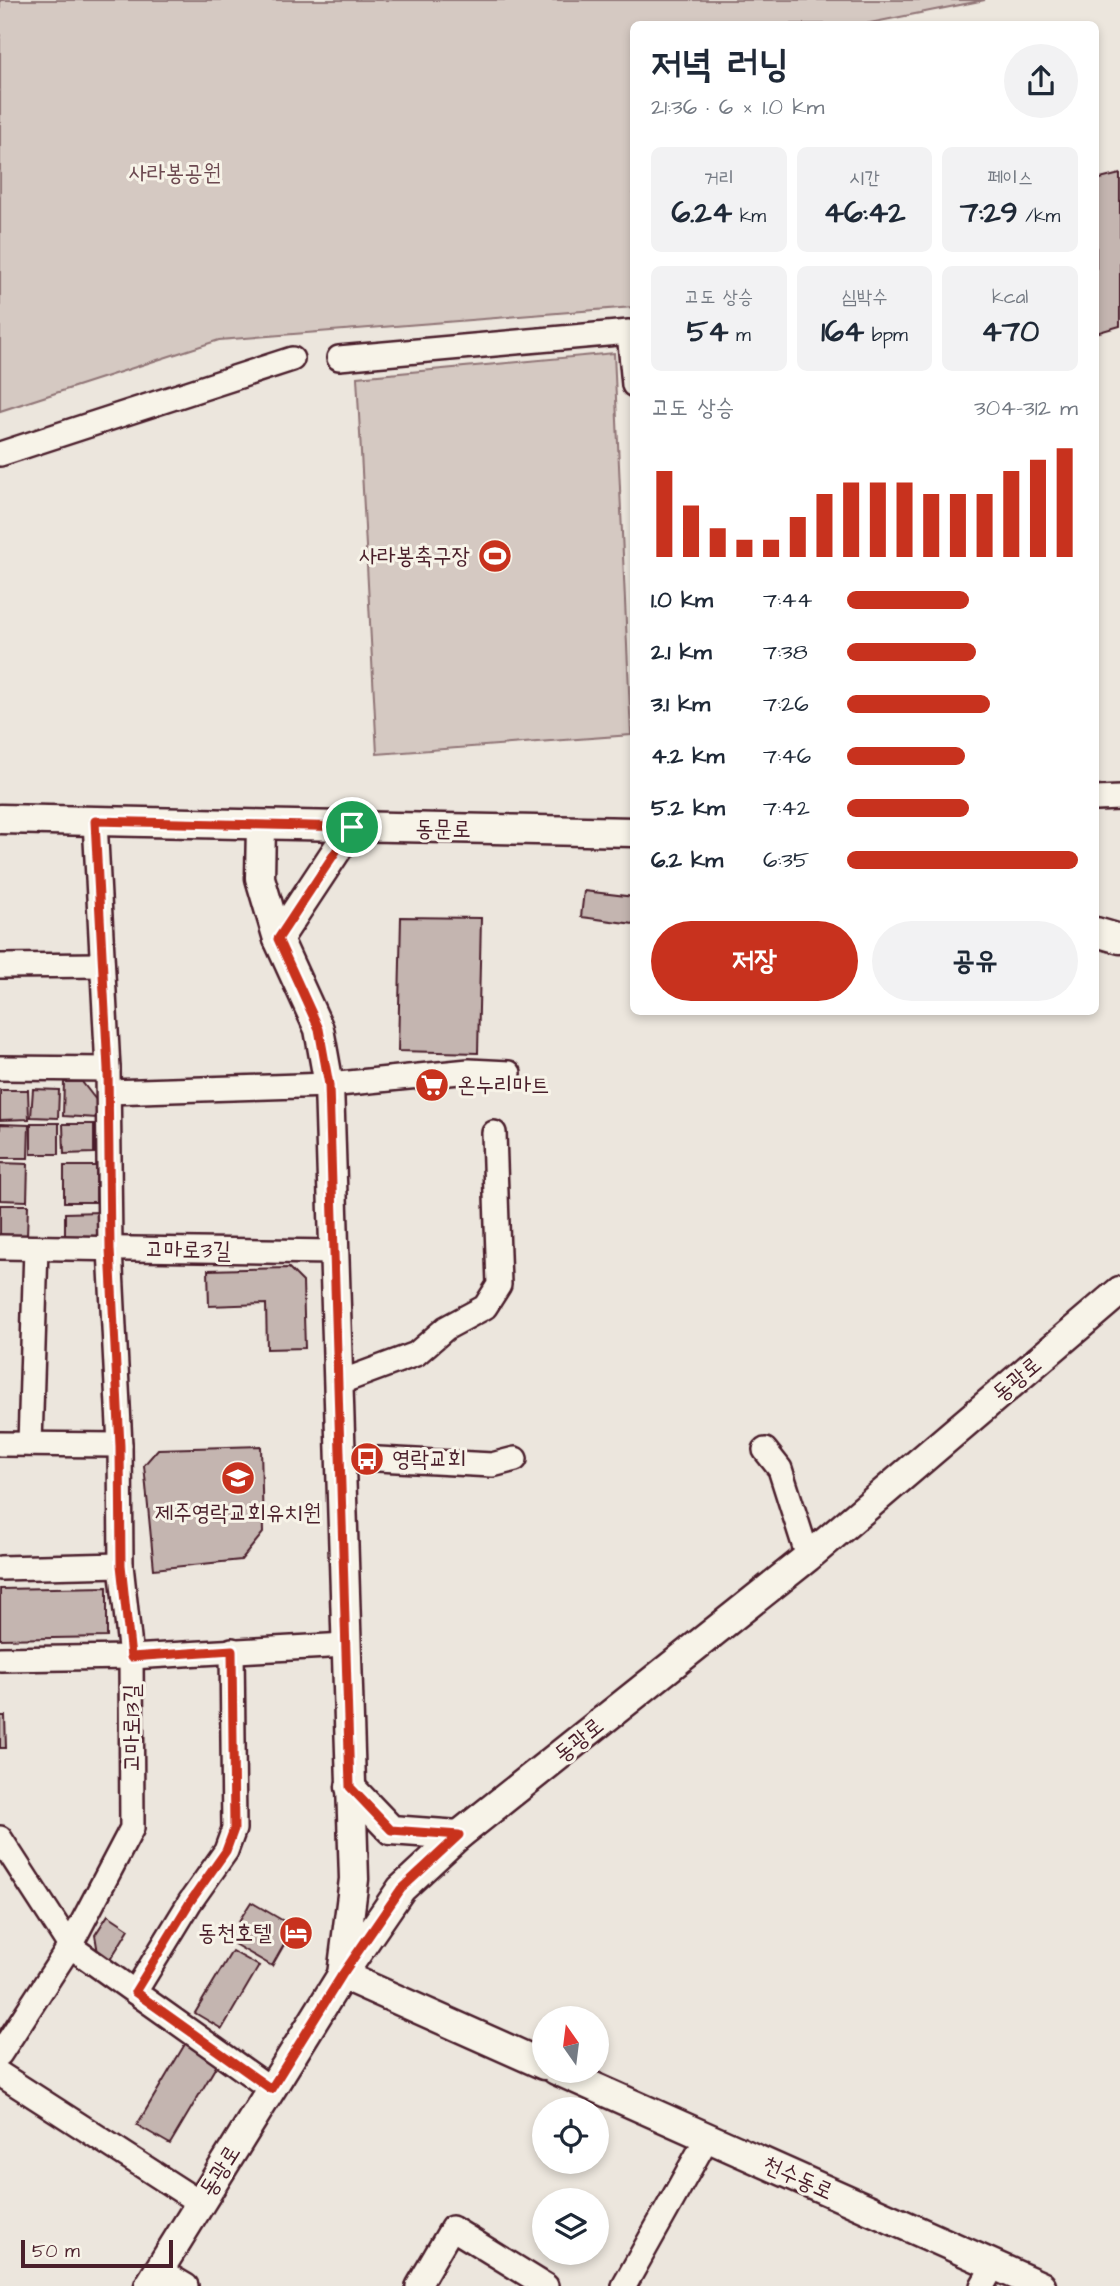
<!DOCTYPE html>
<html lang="ko">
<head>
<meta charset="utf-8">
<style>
  body { margin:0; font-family:"Architects Daughter","Poor Story",sans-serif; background:#f2f2f3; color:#1f2937; height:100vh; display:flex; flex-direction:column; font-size:26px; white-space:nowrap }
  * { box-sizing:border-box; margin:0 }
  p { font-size:23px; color:#747a83 }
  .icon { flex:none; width:38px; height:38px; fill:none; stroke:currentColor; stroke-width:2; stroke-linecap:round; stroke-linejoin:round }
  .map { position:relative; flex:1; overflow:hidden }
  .drawer { position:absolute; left:630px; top:21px; width:469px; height:994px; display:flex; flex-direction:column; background:#fff; border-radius:10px; box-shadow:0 4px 10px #0003 }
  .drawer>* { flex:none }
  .needle { width:46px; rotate:346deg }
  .fabs { position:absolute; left:532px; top:2006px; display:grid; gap:14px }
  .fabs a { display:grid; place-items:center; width:77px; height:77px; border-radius:50%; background:#fff; box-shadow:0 4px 10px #0003; font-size:35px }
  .scale { position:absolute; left:21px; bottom:18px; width:152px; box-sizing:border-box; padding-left:7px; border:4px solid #4a1f2b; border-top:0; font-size:19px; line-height:24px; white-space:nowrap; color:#4a1f2b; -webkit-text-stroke:5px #f7f3e8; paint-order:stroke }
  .pin { position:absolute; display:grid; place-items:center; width:60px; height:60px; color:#fff; margin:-30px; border:4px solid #fff; border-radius:50%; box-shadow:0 2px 7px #0007 }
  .round { display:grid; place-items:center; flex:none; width:74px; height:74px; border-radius:37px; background:#f2f2f3 }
  .summary { display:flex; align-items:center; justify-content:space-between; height:119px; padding:0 21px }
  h1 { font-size:38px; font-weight:700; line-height:52px }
  .stats { display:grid; grid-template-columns:repeat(3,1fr); gap:10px; height:119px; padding:7px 21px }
  .stats div { display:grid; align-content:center; border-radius:10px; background:#f2f2f3; text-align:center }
  .stats b { font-size:30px; font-weight:700 }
  .stats small { font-size:19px; font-weight:400 }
  .stats p { font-size:19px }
  .chart { height:196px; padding:14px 21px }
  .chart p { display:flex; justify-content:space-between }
  .chart svg { width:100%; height:126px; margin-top:7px; stroke:#c8321e; stroke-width:6 }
  .button { display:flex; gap:14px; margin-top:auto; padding:14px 21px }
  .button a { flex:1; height:80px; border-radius:42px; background:#c8321e; color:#fff; font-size:28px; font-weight:700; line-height:80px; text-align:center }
  .button a+a { background:#f2f2f3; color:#1f2937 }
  ul { padding:0 21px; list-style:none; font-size:23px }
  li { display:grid; grid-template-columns:112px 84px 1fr; align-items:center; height:52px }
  li i { height:18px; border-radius:9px; background:#c8321e }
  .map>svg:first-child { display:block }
  .green { fill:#d5c9c2; stroke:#907476; stroke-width:2 }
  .building { fill:#c4b5b0; stroke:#4a1f2b; stroke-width:2 }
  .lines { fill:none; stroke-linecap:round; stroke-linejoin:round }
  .minor-casing { stroke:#4a1f2b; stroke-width:28 }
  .major-casing { stroke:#4a1f2b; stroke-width:33 }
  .minor { stroke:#f7f3e8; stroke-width:23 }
  .major { stroke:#f7f3e8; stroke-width:28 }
  .route-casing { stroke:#fff; stroke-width:14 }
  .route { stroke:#c8321e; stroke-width:9 }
  .labels { text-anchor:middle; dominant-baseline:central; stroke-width:6; stroke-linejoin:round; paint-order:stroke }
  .park-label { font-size:23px; fill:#6d4a51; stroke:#f7f3e8 }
  .poi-label { font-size:23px; fill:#4a1f2b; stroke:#f7f3e8; text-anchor:end }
  .street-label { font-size:23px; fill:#4a1f2b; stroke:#f7f3e8 }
</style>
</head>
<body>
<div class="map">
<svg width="1120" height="2286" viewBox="0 0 1120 2286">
  <rect width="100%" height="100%" fill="#ece6dd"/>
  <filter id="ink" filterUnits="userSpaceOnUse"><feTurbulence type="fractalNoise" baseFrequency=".0143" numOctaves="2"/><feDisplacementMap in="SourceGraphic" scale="14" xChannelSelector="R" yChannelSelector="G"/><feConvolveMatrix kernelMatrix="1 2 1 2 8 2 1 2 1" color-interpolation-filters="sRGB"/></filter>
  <g filter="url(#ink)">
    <!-- green -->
    <g class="green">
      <polygon points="0,0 985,0 865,24 634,24 633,307 219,340 0,411"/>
      <polygon points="614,353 631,735 377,754 357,377"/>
    </g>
    <!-- building -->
    <g class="building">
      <polygon points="1120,174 1120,326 1096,333 1096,180"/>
      <polygon points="584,891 634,897 634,924 581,917"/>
      <polygon points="401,917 481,918 478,1053 398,1051"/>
      <polygon points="64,1082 82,1082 96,1100 97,1118 63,1116"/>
      <polygon points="33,1089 59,1090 58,1118 31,1117"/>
      <polygon points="0,1090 28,1090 29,1119 0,1120"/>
      <rect x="31" y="1123" width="28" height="31"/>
      <polygon points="0,1124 29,1125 28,1158 0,1158"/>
      <polygon points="63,1124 94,1124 94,1153 64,1154"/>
      <polygon points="0,1163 28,1164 27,1201 0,1200"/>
      <rect x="64" y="1166" width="32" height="36"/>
      <polygon points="0,1205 28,1205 27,1237 0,1236"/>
      <polygon points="99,1212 100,1233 91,1242 65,1242 65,1213"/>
      <polygon points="289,1268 303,1282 305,1348 267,1349 266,1304 209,1306 208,1270"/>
      <polygon points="261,1446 263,1533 241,1560 154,1569 144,1465 158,1449"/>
      <polygon points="107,1587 107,1637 0,1639 0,1589"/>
      <polygon points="0,1716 5,1716 6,1748 0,1748"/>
      <polygon points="251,1902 294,1927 272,1966 234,1944 245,1925 239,1921"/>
      <polygon points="108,1915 129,1929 110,1960 98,1953 95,1935"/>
      <polygon points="232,1951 259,1966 222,2029 195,2013"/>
      <polygon points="188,2039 221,2058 170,2144 137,2125"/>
    </g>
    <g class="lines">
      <!-- minor casing -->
      <g class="minor-casing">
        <g id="minor">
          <polyline points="339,358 629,332 634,385"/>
          <polyline points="0,454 292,359"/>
          <polyline points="1096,799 1120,798"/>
          <polyline points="0,966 102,965"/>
          <polyline points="0,1068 108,1069"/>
          <polyline points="109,1092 329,1085 469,1071 509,1073"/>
          <polyline points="0,1247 334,1252"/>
          <polyline points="338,1383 416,1354 446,1328 485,1307 499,1285 494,1133"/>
          <polyline points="0,1444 120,1445"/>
          <polyline points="30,1444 36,1248"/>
          <polyline points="765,1450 780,1469 808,1557"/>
          <polyline points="340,1457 492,1465 515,1459"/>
          <polyline points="0,1568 121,1565"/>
          <polyline points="0,1659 131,1657 346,1645"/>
          <polyline points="0,1838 70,1946 271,2089"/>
          <polyline points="135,1992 190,1902 226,1851 234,1829 232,1650"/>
          <polyline points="0,2054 70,1946 132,1828 131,1657 121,1565 120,1445 110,1249 108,1069 95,821"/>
          <polyline points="0,2074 200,2203"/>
          <polyline points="159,2270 186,2286"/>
          <polyline points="418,2286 452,2228 546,2286"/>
          <polyline points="624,2286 707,2138"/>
          <polyline points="982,2286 994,2265"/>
        </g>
      </g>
      <!-- major casing -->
      <g class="major-casing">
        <g id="major">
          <polyline points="0,819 634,832"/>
          <polyline points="261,825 260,878 278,939 319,1029 329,1085 354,1879 342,1975 544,2065"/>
          <polyline points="1096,932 1120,939"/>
          <polyline points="278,939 352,827"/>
          <polyline points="350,1787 391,1830 459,1835"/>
          <polyline points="556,2070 1041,2286"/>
          <polyline points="149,2286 342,1975 401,1889 459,1835 808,1557 1120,1291"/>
        </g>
      </g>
      <!-- minor -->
      <use href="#minor" class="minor"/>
      <!-- major -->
      <use href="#major" class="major"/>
    </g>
  </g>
  <g class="lines" filter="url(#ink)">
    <!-- route casing -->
    <g class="route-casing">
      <polygon id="route" points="95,821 352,827 278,939 319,1029 329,1085 350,1787 391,1830 459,1835 401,1889 342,1975 271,2089 135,1992 190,1902 226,1851 234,1829 232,1650 131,1657 121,1565 120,1446 110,1249 108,1069"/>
    </g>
    <!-- route -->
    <use href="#route" class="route"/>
  </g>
  <!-- icons -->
  <defs>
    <g id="stadium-disc" transform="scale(1.75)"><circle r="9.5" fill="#c8321e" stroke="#f7f3e8"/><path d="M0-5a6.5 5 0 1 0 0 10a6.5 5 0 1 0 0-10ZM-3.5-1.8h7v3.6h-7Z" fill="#fff"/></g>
    <g id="supermarket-disc" transform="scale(1.75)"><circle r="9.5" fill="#c8321e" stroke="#f7f3e8"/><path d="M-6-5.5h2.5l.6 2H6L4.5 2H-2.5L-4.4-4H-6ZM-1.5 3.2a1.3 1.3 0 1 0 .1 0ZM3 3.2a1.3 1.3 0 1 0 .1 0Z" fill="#fff"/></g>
    <g id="bus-disc" transform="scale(1.75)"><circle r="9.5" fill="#c8321e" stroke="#f7f3e8"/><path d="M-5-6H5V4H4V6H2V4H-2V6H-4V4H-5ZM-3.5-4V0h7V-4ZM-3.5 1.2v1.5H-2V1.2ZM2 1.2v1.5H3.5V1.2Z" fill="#fff"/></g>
    <g id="school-disc" transform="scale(1.75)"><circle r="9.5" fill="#c8321e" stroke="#f7f3e8"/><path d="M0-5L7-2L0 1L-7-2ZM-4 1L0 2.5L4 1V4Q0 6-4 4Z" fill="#fff"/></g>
    <g id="hotel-disc" transform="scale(1.75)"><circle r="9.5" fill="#c8321e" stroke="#f7f3e8"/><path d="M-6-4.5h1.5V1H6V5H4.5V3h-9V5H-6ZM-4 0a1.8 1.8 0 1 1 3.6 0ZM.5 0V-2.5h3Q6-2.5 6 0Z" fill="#fff"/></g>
  </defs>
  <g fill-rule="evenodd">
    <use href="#stadium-disc" x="495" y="556"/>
    <use href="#supermarket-disc" x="432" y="1085"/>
    <use href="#bus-disc" x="367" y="1459"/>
    <use href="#school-disc" x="238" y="1478"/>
    <use href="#hotel-disc" x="296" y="1933"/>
  </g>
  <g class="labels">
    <!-- park labels -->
    <g class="park-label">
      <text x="175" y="173">사라봉공원</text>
    </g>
    <!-- poi labels -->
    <g class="poi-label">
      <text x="470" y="556">사라봉축구장</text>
      <text x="457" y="1085" text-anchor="start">온누리마트</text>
      <text x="392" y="1459" text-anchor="start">영락교회</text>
      <text x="238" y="1513" text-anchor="middle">제주영락교회유치원</text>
      <text x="272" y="1933">동천호텔</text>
    </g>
    <!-- street labels -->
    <g class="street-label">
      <text transform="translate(443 829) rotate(1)">동문로</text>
      <text transform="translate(188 1250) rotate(1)">고마로3길</text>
      <text transform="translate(1017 1379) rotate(-40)">동광로</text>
      <text transform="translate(132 1728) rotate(-90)">고마로13길</text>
      <text transform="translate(579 1740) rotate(-39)">동광로</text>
      <text transform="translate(220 2171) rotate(-58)">동광로</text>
      <text transform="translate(798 2178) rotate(24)">천수동로</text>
    </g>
  </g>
</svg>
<div class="fabs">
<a><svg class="needle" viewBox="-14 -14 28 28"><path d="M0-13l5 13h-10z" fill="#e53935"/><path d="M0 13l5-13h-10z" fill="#747a83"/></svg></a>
<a><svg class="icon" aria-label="locate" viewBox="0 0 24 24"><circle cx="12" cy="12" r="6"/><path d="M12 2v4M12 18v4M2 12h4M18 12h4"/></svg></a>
<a><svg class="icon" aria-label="layers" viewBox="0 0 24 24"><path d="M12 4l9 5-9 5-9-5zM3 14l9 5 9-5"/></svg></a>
</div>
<div class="scale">50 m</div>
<div class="pin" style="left:352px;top:827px;background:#1e9e55"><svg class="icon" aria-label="arrive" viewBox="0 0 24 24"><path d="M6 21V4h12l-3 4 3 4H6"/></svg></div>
<section class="drawer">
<div class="summary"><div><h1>저녁 러닝</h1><p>21:36 · 6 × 1.0 km</p></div><a class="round"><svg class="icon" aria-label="share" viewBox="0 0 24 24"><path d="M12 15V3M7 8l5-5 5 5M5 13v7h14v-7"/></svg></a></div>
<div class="stats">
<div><p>거리</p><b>6.24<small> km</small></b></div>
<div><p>시간</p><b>46:42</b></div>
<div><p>페이스</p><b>7:29<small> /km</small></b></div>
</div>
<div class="stats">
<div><p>고도 상승</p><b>54<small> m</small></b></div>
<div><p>심박수</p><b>164<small> bpm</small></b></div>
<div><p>kcal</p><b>470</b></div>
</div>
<div class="chart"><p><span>고도 상승</span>304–312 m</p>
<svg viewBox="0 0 160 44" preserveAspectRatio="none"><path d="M5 44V14M15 44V26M25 44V34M35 44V38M45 44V38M55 44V30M65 44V22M75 44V18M85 44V18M95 44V18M105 44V22M115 44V22M125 44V22M135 44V14M145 44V10M155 44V6"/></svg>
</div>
<ul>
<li><b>1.0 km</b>7:44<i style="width:53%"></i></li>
<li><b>2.1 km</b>7:38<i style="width:56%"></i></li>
<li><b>3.1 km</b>7:26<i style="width:62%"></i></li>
<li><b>4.2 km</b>7:46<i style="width:51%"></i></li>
<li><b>5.2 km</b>7:42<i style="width:53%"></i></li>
<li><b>6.2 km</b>6:35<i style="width:100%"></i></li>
</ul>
<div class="button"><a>저장</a><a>공유</a></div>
</section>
</div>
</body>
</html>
